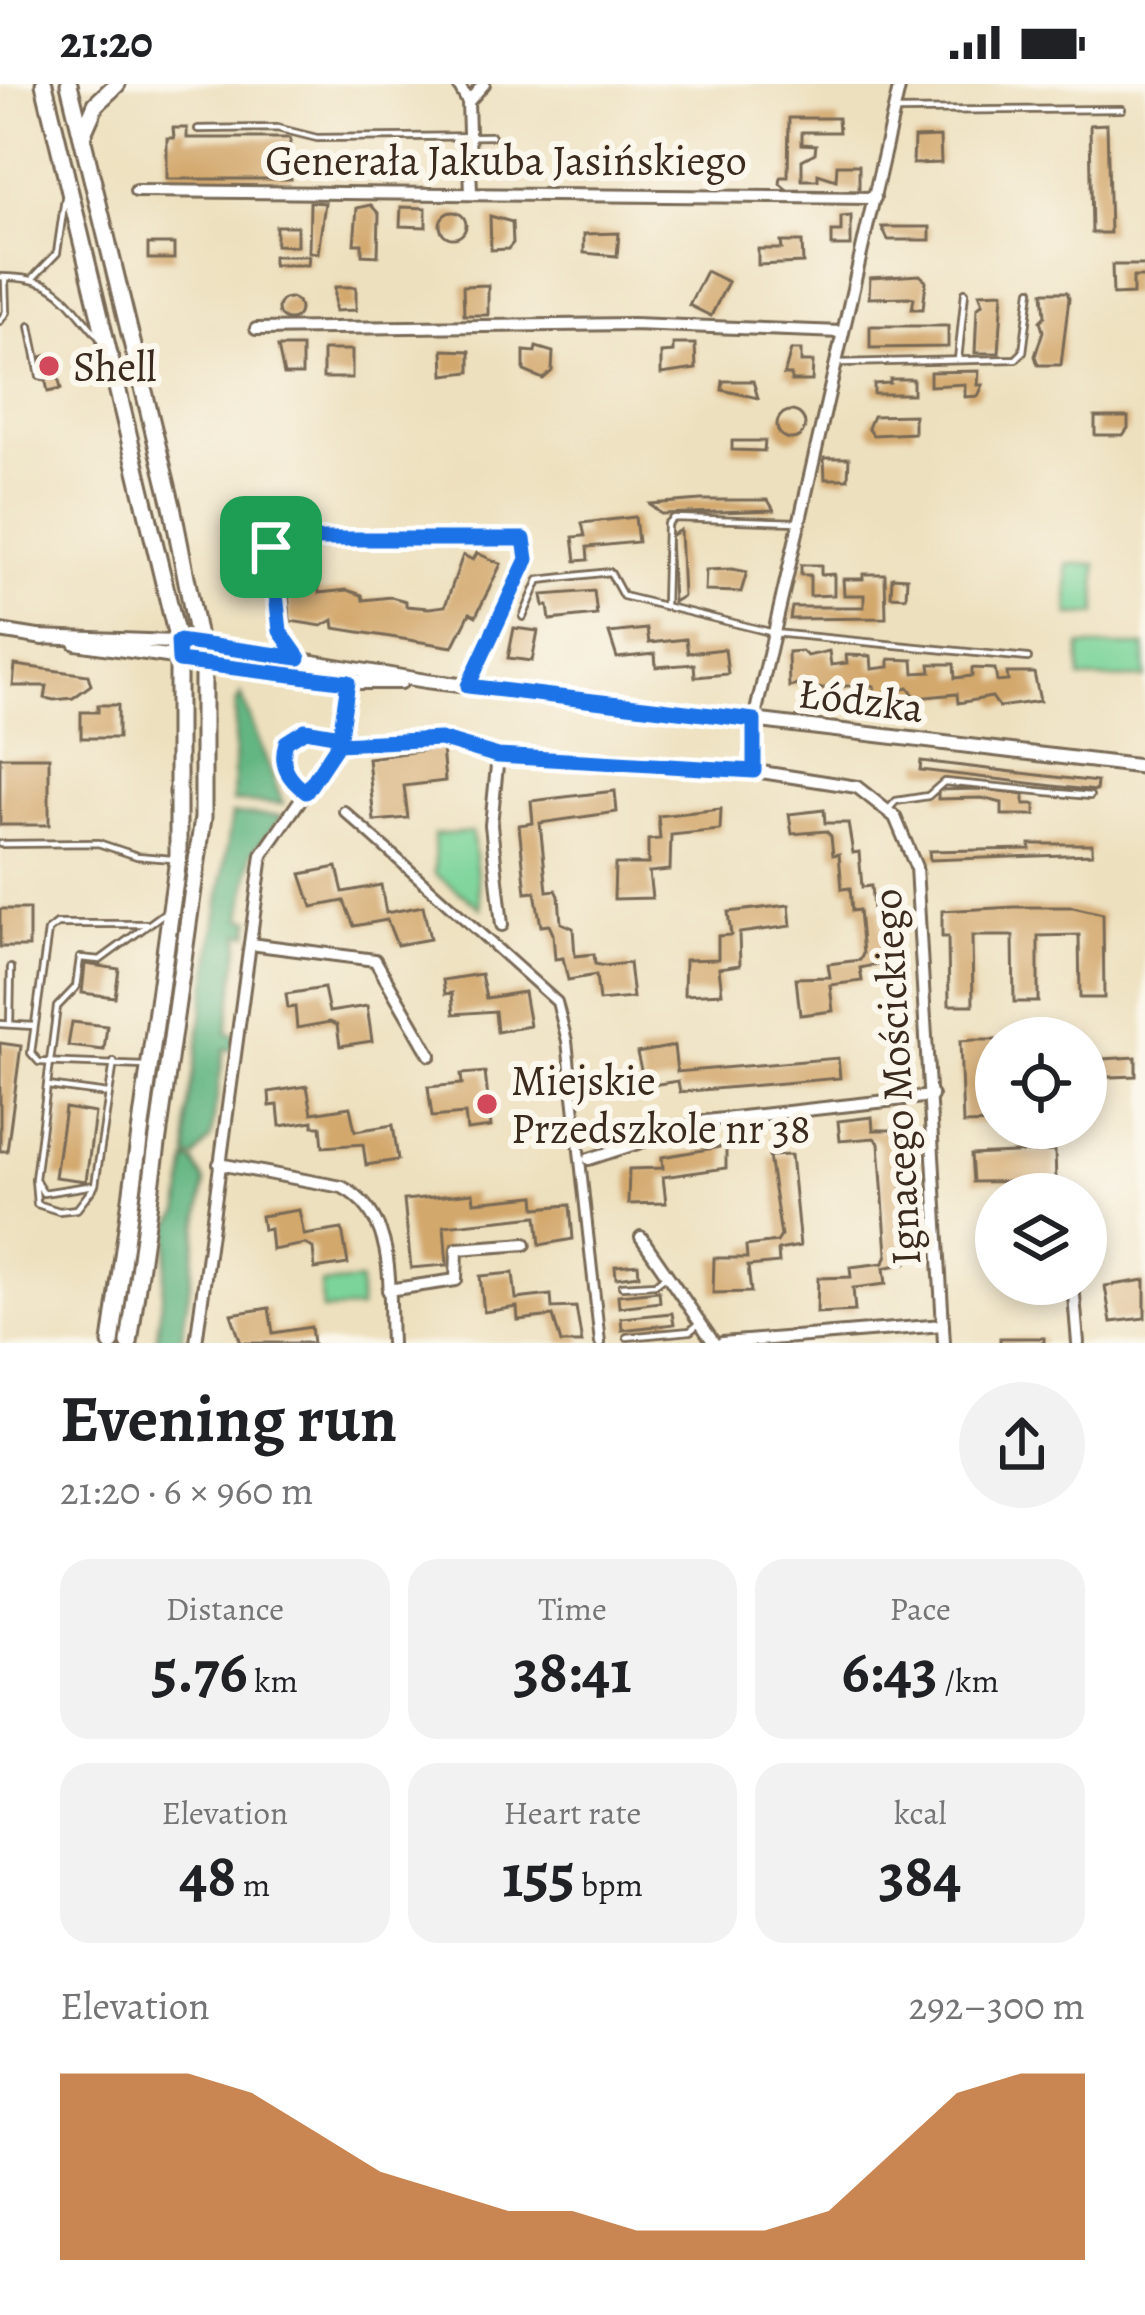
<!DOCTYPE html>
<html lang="en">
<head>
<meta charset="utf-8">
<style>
  body { margin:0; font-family:Alegreya,serif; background:#f2f2f2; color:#202124; height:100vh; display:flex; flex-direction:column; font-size:45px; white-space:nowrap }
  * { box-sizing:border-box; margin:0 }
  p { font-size:39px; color:#757577 }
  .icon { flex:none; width:66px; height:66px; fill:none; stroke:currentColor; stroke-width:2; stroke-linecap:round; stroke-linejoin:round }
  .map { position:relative; height:1259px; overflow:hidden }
  .details { display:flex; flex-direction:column; background:#fff; flex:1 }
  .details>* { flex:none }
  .controls { position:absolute; left:975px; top:933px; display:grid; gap:24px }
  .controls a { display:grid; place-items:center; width:132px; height:132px; border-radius:50%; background:#fff; box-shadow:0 6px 18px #0003; font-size:60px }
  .pin { position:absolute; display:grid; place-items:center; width:102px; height:102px; color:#fff; margin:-51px; border-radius:24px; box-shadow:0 6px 18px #0006 }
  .round { display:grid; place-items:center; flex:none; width:126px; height:126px; border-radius:63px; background:#f2f2f2 }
  .overview { display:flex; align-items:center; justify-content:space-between; height:204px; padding:0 60px }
  h1 { font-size:66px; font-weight:700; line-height:90px }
  .stats { display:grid; grid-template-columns:repeat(3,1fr); gap:18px; height:204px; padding:12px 60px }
  .stats div { display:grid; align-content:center; border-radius:30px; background:#f2f2f2; text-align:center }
  .stats b { font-size:60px; font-weight:700 }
  .stats small { font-size:33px; font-weight:400 }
  .stats p { font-size:33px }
  .chart { height:336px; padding:24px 60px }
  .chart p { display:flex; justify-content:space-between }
  .chart svg { width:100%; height:216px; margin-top:12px; fill:#b45309; opacity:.7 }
  .status { display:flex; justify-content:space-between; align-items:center; height:84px; padding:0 60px; background:#fff; direction:ltr }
  .status svg { height:33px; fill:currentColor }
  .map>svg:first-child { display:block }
  .green { fill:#7bd49a; stroke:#5b7f5c; stroke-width:3 }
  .forest { fill:#64b682; stroke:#507050; stroke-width:3 }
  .building { fill:#d3a86d }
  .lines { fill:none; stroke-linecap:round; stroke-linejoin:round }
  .service-casing { stroke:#796a56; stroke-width:10 }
  .pedestrian-casing { stroke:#796a56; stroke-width:14 }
  .minor-casing { stroke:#796a56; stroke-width:16 }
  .tertiary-casing { stroke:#796a56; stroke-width:18 }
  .primary-casing { stroke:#796a56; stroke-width:21 }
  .service { stroke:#fff; stroke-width:4.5 }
  .pedestrian { stroke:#fff; stroke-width:8 }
  .minor { stroke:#fff; stroke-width:10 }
  .tertiary { stroke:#fff; stroke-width:12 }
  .primary { stroke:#fff; stroke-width:15 }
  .route-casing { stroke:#fff; stroke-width:24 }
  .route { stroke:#1a73e8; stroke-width:15 }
  .poi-dot { fill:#d1495b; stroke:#fbf7ec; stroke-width:4.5 }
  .labels { text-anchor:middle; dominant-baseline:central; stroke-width:12; stroke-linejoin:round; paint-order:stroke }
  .street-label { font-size:42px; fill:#3b2a1e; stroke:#fbf7ec }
  .poi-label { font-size:42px; fill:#3b2a1e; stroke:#fbf7ec; text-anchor:start }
</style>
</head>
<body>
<div class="status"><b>21:20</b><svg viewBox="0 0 49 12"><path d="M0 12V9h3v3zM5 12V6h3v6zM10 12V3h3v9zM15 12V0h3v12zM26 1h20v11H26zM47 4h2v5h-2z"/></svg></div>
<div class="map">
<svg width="1145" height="1259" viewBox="0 0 1145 1259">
  <rect width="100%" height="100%" fill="#fbf7ec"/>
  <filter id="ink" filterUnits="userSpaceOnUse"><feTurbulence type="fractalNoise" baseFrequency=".00833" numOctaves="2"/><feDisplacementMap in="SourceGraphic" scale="24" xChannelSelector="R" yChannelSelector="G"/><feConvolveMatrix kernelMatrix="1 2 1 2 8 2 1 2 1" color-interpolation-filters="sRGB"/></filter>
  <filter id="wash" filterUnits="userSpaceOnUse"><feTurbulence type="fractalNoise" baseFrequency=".004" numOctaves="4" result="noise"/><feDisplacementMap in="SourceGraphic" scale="48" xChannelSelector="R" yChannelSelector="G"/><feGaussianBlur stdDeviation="2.7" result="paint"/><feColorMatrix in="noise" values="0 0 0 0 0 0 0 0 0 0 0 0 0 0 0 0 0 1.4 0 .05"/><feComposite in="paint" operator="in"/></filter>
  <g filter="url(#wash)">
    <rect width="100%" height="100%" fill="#ede0be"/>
    <!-- green -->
    <g class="green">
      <polygon points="1067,480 1096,480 1097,530 1069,531"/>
      <polygon points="1080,562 1145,562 1145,594 1080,595"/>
      <polygon points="472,748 481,824 435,790 434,751"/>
      <polygon points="360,1197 360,1225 322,1226 321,1200"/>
    </g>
    <!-- forest -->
    <g class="forest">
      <polygon points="241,610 283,720 233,718 236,620"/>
      <polygon points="232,730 282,732 252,769 242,834 251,836 249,850 241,849 227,949 235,951 233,966 224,965 211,1054 195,1074 188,1073 187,1034"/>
      <polygon points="187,1076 194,1078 205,1098 181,1259 156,1259 171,1140 180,1128"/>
    </g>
    <g id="blocks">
      <!-- building -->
      <g class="building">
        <polygon points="789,34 838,34 839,48 802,48 802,60 816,61 815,69 802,76 802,96 818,96 818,90 836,96 837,81 859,81 859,107 787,106 780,100 781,93 788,93"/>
        <polygon points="1107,40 1110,149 1092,149 1090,41"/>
        <polygon points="173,44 187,44 187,54 290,54 291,95 167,95 167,54 174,54"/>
        <polygon points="940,53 941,79 913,80 914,54"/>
        <polygon points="310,118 325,119 318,169 309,168"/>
        <polygon points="371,121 379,130 378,172 362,171 362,160 354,160 357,124"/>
        <polygon points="401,123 426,124 426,143 400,142"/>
        <circle cx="453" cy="141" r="13"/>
        <polygon points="490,132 512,138 513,159 508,165 491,166"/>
        <polygon points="851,132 851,162 832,162 832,148 841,148 841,133"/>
        <polygon points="276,142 297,142 297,162 276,161"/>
        <polygon points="882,143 930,143 930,156 888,156"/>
        <polygon points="619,149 617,172 584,169 584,150"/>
        <polygon points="781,158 802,158 803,179 758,181 758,165 782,165"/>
        <rect x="148" y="160" width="26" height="15"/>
        <polygon points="273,172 309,172 308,181 273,181"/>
        <polygon points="1112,181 1145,181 1145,193 1133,193 1133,210 1113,211"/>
        <polygon points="706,187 728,198 711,232 689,221"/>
        <polygon points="920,191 926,197 923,225 912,225 914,214 909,213 869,214 870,194"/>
        <polygon points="488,201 488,231 464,231 463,202"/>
        <polygon points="335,203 356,203 356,226 335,227"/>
        <polygon points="1003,208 999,269 975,269 977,224 983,219 979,209"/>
        <polygon points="1043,208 1067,208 1069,214 1061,281 1038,281 1035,272 1043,247 1040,237 1045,232"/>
        <circle cx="289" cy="225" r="11"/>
        <polygon points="870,242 948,242 948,263 870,264"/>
        <polygon points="673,260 695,260 696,285 661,290 661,269 673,268"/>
        <polygon points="278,263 302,263 302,291 284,291"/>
        <polygon points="536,263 553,268 552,287 543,295 524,287 524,267 535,268"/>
        <rect x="323" y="266" width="29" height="28"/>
        <polygon points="443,266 470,267 470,288 444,291"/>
        <polygon points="791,266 801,266 801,278 813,278 812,297 791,297 791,291 784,291"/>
        <polygon points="53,270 61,305 48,308 41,273"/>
        <polygon points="979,287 978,301 983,301 978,312 965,313 965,300 930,302 930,288"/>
        <polygon points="890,295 913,295 913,310 874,310 874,300 890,299"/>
        <polygon points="723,297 753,297 758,314 722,306"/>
        <circle cx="791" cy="341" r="14"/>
        <polygon points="914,331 914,349 873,351 868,344 873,332"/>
        <polygon points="1095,333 1128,333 1128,344 1123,351 1095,351"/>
        <polygon points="732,357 765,357 764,367 732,366"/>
        <polygon points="824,374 849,374 848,395 825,395"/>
        <polygon points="701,416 768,416 774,426 661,430 650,420"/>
        <polygon points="635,433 638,458 587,463 588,476 576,477 573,453 585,452 582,439"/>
        <polygon points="680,446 683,512 673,518 670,452"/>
        <polygon points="477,469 501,480 476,532 470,529 453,563 334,544 333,536 322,542 290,537 286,473 315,473 319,509 347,506 362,511 363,516 391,513 406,517 406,522 429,524 445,522 463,471 473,476"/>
        <polygon points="801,481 821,481 821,491 834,490 834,511 810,512 810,491 801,491"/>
        <polygon points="732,485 747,488 741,508 705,507 706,486"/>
        <polygon points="863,490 885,490 886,534 790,535 792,523 864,523 864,511 844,511 843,495 863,495"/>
        <polygon points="892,493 907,494 906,513 891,512"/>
        <polygon points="594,507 597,531 550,536 548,522 544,522 542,511"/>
        <polygon points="514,544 538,547 532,577 508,574"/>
        <polygon points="647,545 649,559 686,555 688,569 725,565 728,590 695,593 694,580 656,583 655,570 617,574 609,549"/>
        <polygon points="802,567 807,572 829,567 831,581 847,579 846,571 871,572 872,585 889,583 889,575 913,576 914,589 931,588 930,580 954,580 955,594 972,592 972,584 995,585 997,598 1008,597 1007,589 1034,589 1040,617 999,623 992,613 958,619 957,610 916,614 909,604 875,610 874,602 867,600 815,605 814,597 789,603 788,568"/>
        <polygon points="15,581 88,591 91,601 73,614 54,616 45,614 47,602 13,602"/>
        <polygon points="98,621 118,621 118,654 81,654 81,628 98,628"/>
        <polygon points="442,664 445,697 404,702 408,734 374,737 368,674"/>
        <rect x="0" y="673" width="49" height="68"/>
        <polygon points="921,677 1097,698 1096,707 920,686"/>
        <polygon points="982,705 1024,710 1024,720 1035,720 1035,731 1002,731 1002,719 982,714 938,715 938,706"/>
        <polygon points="615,707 617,728 540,739 547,807 556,806 559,812 561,839 573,844 575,872 594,870 595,880 605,882 629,879 633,914 599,917 596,891 568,896 563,874 555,875 553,850 549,841 541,842 535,808 526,809 519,741 533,739 531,717"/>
        <polygon points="721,725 720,746 671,751 670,786 649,788 652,814 614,815 615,780 648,780 648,756 660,755 658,732"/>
        <polygon points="824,726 825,739 848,739 853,769 859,768 862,803 871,802 873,825 880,824 883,879 860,884 862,897 830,901 833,927 800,931 796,894 830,893 828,880 860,876 863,870 859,826 852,827 850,804 842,805 839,770 833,771 831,752 826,747 792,750 789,730"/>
        <polygon points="1030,760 1092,760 1092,770 930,776 929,767 1030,765"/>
        <polygon points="337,783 343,808 381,801 386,829 423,822 430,855 397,861 387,836 354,842 344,817 312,823 301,790"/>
        <polygon points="789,821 791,842 739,849 740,881 719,884 722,909 684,911 685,876 718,875 718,852 731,851 728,828"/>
        <polygon points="1015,823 1073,823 1103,830 1104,914 1080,914 1079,851 1038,852 1038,918 1014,918 1013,852 972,852 973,921 949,921 948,853 942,853 942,827"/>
        <rect x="0" y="825" width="29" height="38"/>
        <polygon points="85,880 119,885 115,913 82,909"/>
        <polygon points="481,890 486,914 524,908 530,942 497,948 495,927 454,930 452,909 445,910 443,896"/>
        <polygon points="324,904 329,928 367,922 372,957 340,962 337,941 330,938 297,944 295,923 288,924 286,910"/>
        <polygon points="72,938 107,942 104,966 68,962"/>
        <polygon points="974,956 996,956 996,976 985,976 987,1019 996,1019 996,1039 963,1040 960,957"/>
        <polygon points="0,959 21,962 7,1067 0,1067"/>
        <polygon points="674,962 677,988 838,974 840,994 680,1008 678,997 645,1002 637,969"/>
        <polygon points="1136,973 1136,992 1086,994 1086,976"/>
        <polygon points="485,988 491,1043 467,1046 465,1030 432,1033 428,1003 462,1000 461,990"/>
        <polygon points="307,1002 312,1029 350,1023 355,1047 393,1041 398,1076 366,1081 363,1060 323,1063 321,1042 313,1042 313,1037 280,1042 278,1021 270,1022 269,1008"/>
        <polygon points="65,1024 95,1029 86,1097 55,1093"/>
        <polygon points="872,1033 873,1046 896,1046 899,1057 906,1179 884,1184 886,1200 853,1204 855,1227 817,1229 818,1194 851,1193 850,1183 884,1179 887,1170 879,1059 874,1054 840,1057 838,1037"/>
        <polygon points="726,1062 726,1084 663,1093 666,1119 628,1120 629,1085 663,1084 662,1073"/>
        <polygon points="1055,1067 1056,1097 973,1098 971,1071"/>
        <polygon points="791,1071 800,1162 778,1166 779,1179 748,1182 751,1208 713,1209 714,1174 747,1174 746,1162 777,1158 781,1152 769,1072"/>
        <polygon points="473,1109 474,1118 535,1112 536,1124 570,1121 573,1155 540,1161 537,1132 444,1142 447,1181 411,1184 404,1116"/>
        <polygon points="299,1126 304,1151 342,1145 348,1180 315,1185 313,1164 305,1160 272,1166 270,1145 263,1146 261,1132"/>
        <polygon points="638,1180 639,1191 616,1194 615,1182"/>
        <polygon points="513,1189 516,1215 551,1211 552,1224 576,1223 582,1259 561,1259 553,1232 518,1236 517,1223 484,1228 480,1192"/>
        <polygon points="1145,1196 1145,1234 1111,1238 1105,1202"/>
        <polygon points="659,1207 660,1218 619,1223 618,1211"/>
        <polygon points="269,1224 273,1249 311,1243 313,1259 241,1259 231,1230"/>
        <polygon points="672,1229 674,1240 622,1246 621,1234"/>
        <rect x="1000" y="1254" width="44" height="5"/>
      </g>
    </g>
  </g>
  <g filter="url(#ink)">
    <use href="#blocks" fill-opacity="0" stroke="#796a56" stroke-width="3"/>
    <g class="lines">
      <!-- service casing -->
      <g class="service-casing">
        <g id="service">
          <polyline points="895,27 1122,25"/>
          <polyline points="198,45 277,44 317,54 492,52"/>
          <path d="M 0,193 C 58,193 63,212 98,252"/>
          <polyline points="34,193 57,169 65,114"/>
          <polyline points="0,237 6,228 5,196"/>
          <polyline points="30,242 40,292 45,293"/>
          <polyline points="958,276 965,208"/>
          <polyline points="840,279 1016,275 1023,268 1031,206"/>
          <polyline points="665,522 667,440 673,434 798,438"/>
          <polyline points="523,533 539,496 610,488 623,512 774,549 1028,574"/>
          <polyline points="297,572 280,547 270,468 274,458 524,455 527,475 470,597"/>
          <polyline points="302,705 284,684 286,658 305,646 340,652"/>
          <polyline points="887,727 896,717 928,712 944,698 1090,712"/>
          <polyline points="0,760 98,759 137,772 172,775"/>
          <polyline points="0,940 34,942"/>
          <polyline points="10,940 11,884"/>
          <polyline points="114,978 95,1101 43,1109 35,1095 57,923 76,903 80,874 100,876 167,827"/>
          <polyline points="145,982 39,978 31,969 48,847 57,840 147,840"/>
          <polyline points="48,1002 108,1010"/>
          <polyline points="35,1095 37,1120 59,1127 77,1125 94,1103"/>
          <polyline points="622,1202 655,1200 667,1191"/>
          <polyline points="627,1253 690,1247 700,1239"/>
        </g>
      </g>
      <!-- pedestrian casing -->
      <g class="pedestrian-casing">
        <polyline id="pedestrian" points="344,727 557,918 567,957 600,1259"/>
      </g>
      <!-- minor casing -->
      <g class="minor-casing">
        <g id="minor">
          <polyline points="458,0 468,18 471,110"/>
          <polyline points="468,18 484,0"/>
          <polyline points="136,107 875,114"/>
          <polyline points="256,245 633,240 841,248"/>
          <polyline points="339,660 440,655 498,672 755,687 857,703 895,733 916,783 944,1259"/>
          <polyline points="498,672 491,741 502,841"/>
          <polyline points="755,687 754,636 900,0"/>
          <polyline points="250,860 375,876 430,971"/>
          <polyline points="589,1075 706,1037 932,1012"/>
          <path d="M 219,1080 L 342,1103 C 398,1132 388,1203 391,1259"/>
          <polyline points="641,1153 714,1259"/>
          <polyline points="1073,1200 1078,1259"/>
          <polyline points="388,1206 456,1196 457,1165 525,1160"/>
          <polyline points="196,1259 262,771 339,660 349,591"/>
          <polyline points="722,1259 943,1241"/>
        </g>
      </g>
      <!-- tertiary casing -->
      <g class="tertiary-casing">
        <g id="tertiary">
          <polyline points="0,547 44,554"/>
          <polyline points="38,553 201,559 426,597 1145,683"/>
          <polyline points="76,559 348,598 401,598"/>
        </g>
      </g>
      <!-- primary casing -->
      <g class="primary-casing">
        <g id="primary">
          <polyline points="44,0 178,557 178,775 111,1259"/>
          <polyline points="69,0 172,422 203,579 203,734 129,1259"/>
          <polyline points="82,52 96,20 117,0"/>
        </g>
      </g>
      <!-- service -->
      <use href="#service" class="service"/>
      <!-- pedestrian -->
      <use href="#pedestrian" class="pedestrian"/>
      <!-- minor -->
      <use href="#minor" class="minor"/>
      <!-- tertiary -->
      <use href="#tertiary" class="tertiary"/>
      <!-- primary -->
      <use href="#primary" class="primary"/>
    </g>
  </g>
  <g class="lines" filter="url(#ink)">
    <!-- route casing -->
    <g class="route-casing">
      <path id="route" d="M 271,463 L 280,547 L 299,574 L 178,557 L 179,577 L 348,598 L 340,652 L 338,660 L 306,708 C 288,695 279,681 286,658 L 305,646 L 340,652 L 338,660 L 440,655 L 498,672 L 754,687 L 754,636 L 468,602 L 527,475 L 524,455 L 296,455 L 271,463"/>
    </g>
    <!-- route -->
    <use href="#route" class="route"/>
  </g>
  <!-- markers -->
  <g class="poi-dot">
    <circle cx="49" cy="282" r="12"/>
    <circle cx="487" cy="1020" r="12"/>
  </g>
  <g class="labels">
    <!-- street labels -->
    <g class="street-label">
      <text x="506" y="76">Generała Jakuba Jasińskiego</text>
      <text transform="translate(861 616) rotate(7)">Łódzka</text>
      <text transform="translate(896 993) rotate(-93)">Ignacego Mościckiego</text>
    </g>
    <!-- poi labels -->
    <g class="poi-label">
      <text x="73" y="282">Shell</text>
      <text x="511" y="996">Miejskie<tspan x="511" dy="48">Przedszkole nr 38</tspan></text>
    </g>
  </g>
</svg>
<div class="controls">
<a><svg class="icon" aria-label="locate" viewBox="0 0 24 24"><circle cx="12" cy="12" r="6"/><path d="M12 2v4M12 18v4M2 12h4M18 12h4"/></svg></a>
<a><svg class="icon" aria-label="layers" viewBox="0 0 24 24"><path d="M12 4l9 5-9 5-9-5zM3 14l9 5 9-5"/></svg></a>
</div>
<div class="pin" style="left:271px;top:463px;background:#1e9e55"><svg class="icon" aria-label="arrive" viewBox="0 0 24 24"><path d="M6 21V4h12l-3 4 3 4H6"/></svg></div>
</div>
<section class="details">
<div class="overview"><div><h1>Evening run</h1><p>21:20 · 6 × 960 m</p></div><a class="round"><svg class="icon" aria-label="share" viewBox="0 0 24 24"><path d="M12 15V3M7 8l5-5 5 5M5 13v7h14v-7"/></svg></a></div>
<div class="stats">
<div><p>Distance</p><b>5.76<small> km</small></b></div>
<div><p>Time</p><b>38:41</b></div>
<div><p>Pace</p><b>6:43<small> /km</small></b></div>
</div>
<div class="stats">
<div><p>Elevation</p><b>48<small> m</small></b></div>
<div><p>Heart rate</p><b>155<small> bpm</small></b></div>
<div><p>kcal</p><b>384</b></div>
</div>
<div class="chart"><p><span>Elevation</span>292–300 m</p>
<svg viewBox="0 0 160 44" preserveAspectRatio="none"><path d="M0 44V6L10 6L20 6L30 10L40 18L50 26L60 30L70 34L80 34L90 38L100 38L110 38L120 34L130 22L140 10L150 6L160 6V44z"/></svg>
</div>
</section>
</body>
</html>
